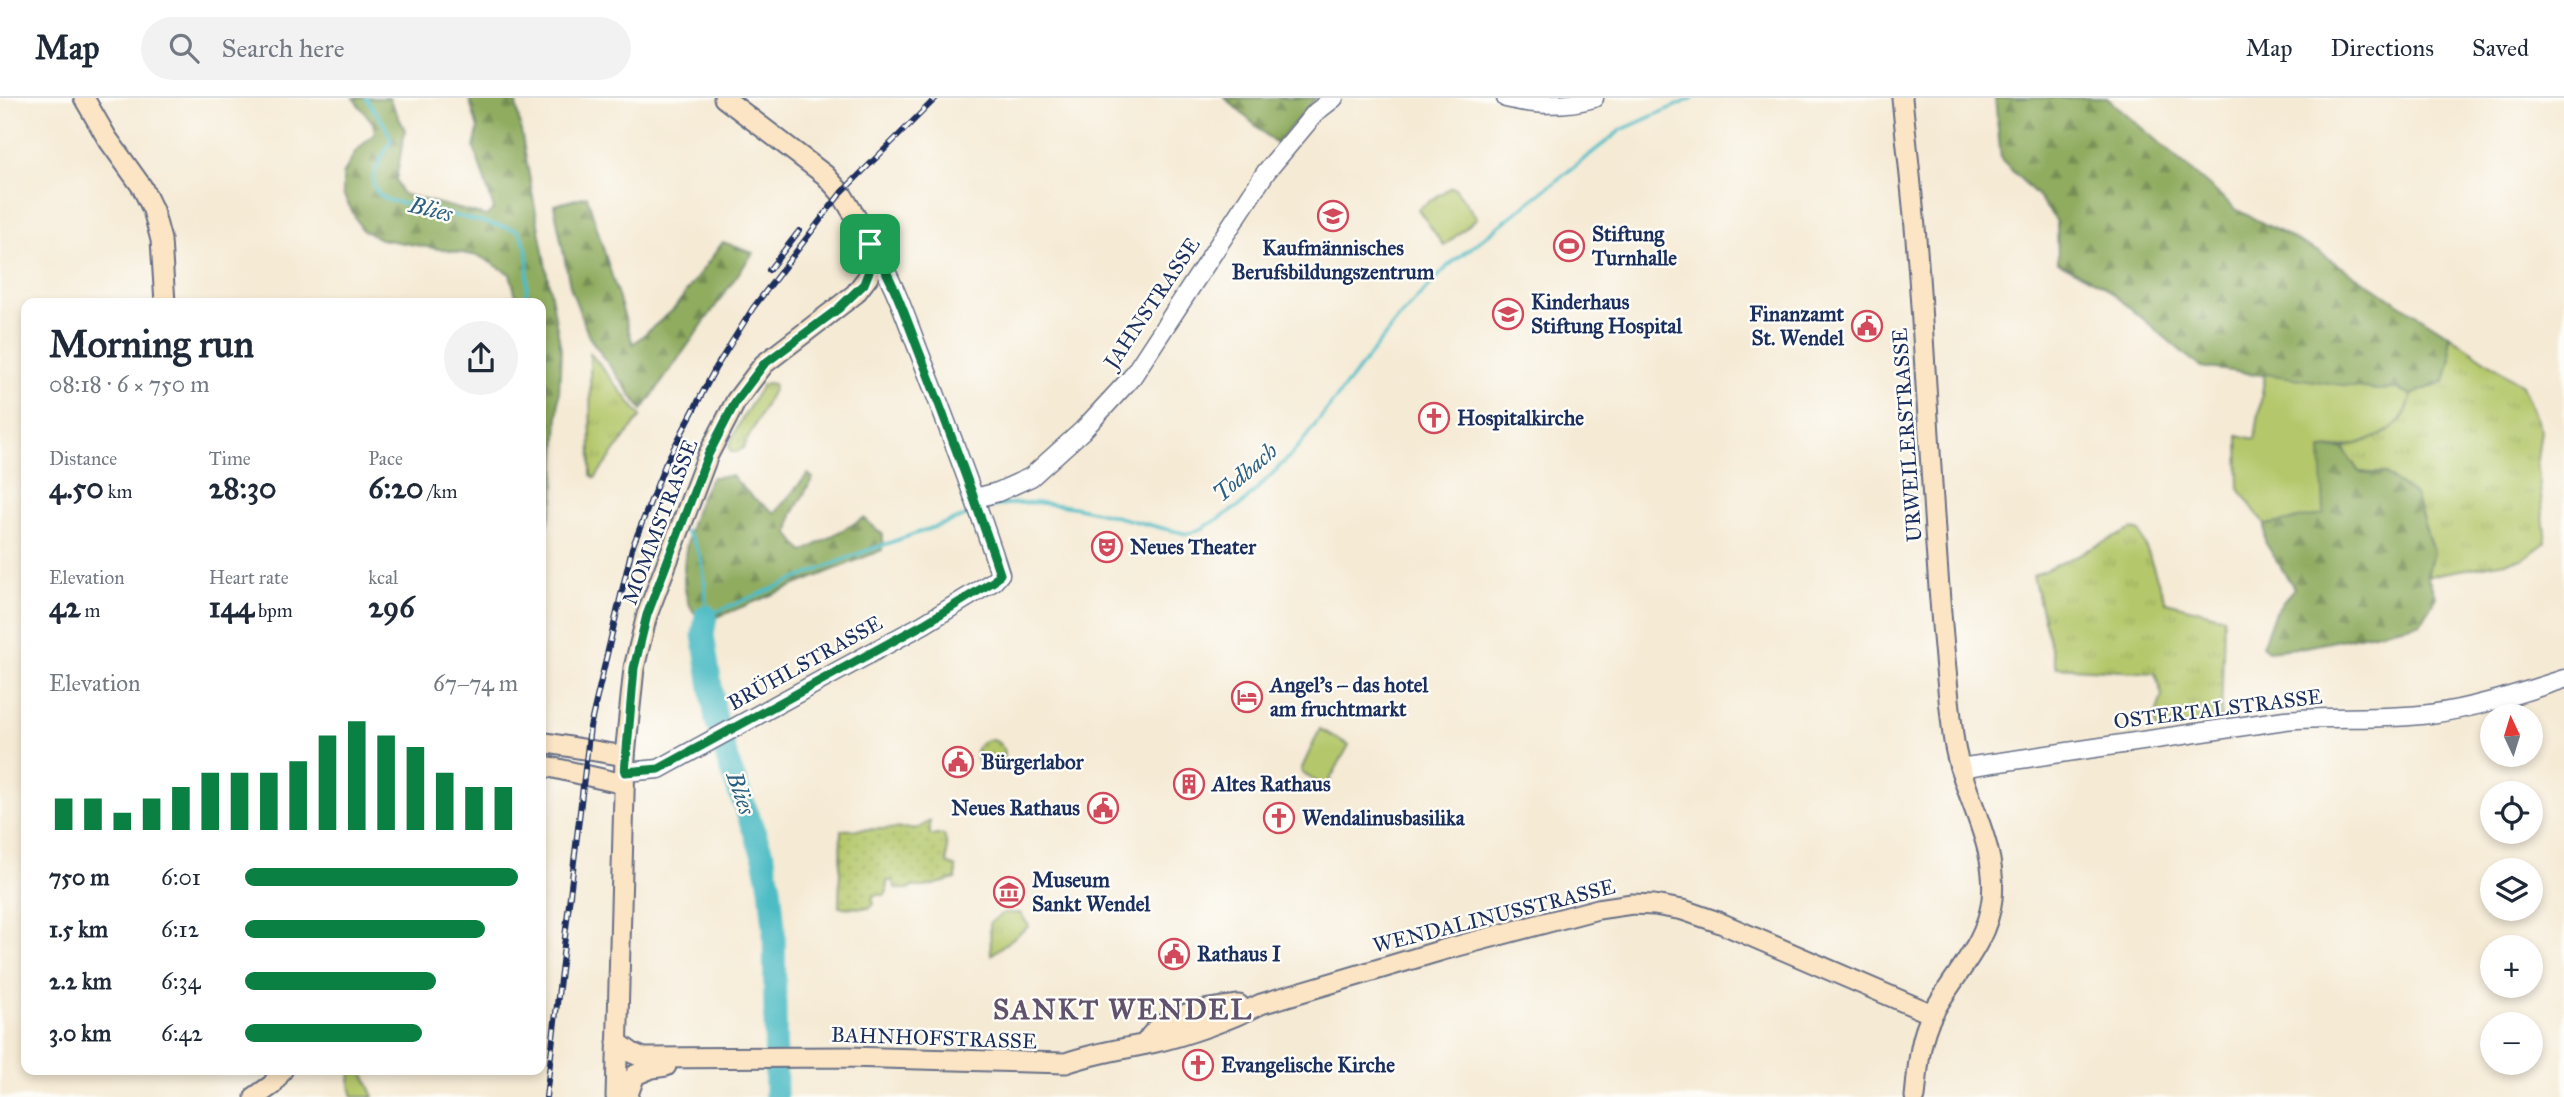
<!DOCTYPE html>
<html lang="en">
<head>
<meta charset="utf-8">
<style>
  body { margin:0; font-family:"IM FELL Great Primer",serif; background:#f2f2f3; color:#1f2937; height:100vh; display:flex; flex-direction:column; font-size:26px; white-space:nowrap }
  * { box-sizing:border-box; margin:0 }
  p { font-size:23px; color:#747a83 }
  .icon { flex:none; width:38px; height:38px; fill:none; stroke:currentColor; stroke-width:2; stroke-linecap:round; stroke-linejoin:round }
  .map { position:relative; flex:1; overflow:hidden }
  .details { position:absolute; left:21px; top:200px; width:525px; height:777px; display:flex; flex-direction:column; background:#fff; border-radius:14px; box-shadow:0 4px 10px #0003 }
  .details>* { flex:none }
  .needle { width:46px; rotate:356deg }
  .controls { position:absolute; left:2480px; top:606px; display:grid; gap:14px }
  .controls a { display:grid; place-items:center; width:63px; height:63px; border-radius:50%; background:#fff; box-shadow:0 4px 10px #0003; font-size:35px }
  .pin { position:absolute; display:grid; place-items:center; width:60px; height:60px; color:#fff; margin:-30px; border-radius:14px; box-shadow:0 4px 10px #0006 }
  .round { display:grid; place-items:center; flex:none; width:74px; height:74px; border-radius:37px; background:#f2f2f3 }
  .headline { display:flex; align-items:center; justify-content:space-between; height:119px; padding:0 28px }
  h1 { font-size:38px; font-weight:800; line-height:52px }
  .stats { display:grid; grid-template-columns:repeat(3,1fr); gap:10px; height:119px; padding:7px 28px }
  .stats div { display:grid; align-content:center }
  .stats b { font-size:30px; font-weight:800 }
  .stats small { font-size:19px; font-weight:400 }
  .stats p { font-size:19px }
  .chart { height:196px; padding:14px 28px }
  .chart p { display:flex; justify-content:space-between }
  .chart svg { width:100%; height:126px; margin-top:7px; stroke:#0b8043; stroke-width:6 }
  ul { padding:0 28px; list-style:none; font-size:23px }
  li { display:grid; grid-template-columns:112px 84px 1fr; align-items:center; height:52px }
  li i { height:18px; border-radius:9px; background:#0b8043 }
  header { display:flex; align-items:center; gap:42px; box-sizing:border-box; height:98px; padding:0 35px; background:#fff; border-bottom:2px solid #e0e1e3 }
  header strong { font-size:33px }
  nav { display:flex; gap:38px; margin-inline-start:auto; font-size:24px }
  .search { width:490px; height:63px; background:#f2f2f3; display:flex; align-items:center; gap:18px; box-sizing:border-box; padding:0 24px; border-radius:38px; color:#747a83; font-size:26px }
  .map>svg:first-child { display:block }
  .grass { fill:url(#grass-tufts); stroke:#687b64; stroke-width:2 }
  .forest { fill:url(#forest-firs); stroke:#556e5e; stroke-width:2 }
  .park { fill:url(#park-dots); stroke:#687b64; stroke-width:2 }
  .garden { fill:#b4c76b; stroke:#687b64; stroke-width:2 }
  .lines { fill:none; stroke-linecap:round; stroke-linejoin:round }
  .stream { stroke:#4dbcc5; stroke-width:3.5 }
  .river { stroke:#4dbcc5; stroke-width:23 }
  .tertiary-casing { stroke:#677087; stroke-width:21 }
  .secondary-casing { stroke:#677087; stroke-width:23 }
  .tertiary { stroke:#fff; stroke-width:18 }
  .secondary { stroke:#fce5c4; stroke-width:19 }
  .rail-casing { stroke:#1b2f5e; stroke-width:6 }
  .rail { stroke:#fdfcf7; stroke-width:3.5; stroke-dasharray:10; stroke-linecap:butt }
  .route-casing { stroke:#fff; stroke-width:14 }
  .route { stroke:#0b8043; stroke-width:9 }
  .labels { text-anchor:middle; dominant-baseline:central; stroke-width:5; stroke-linejoin:round; paint-order:stroke }
  .poi-label { font-size:21px; font-weight:bold; fill:#1b2f5e; stroke:#fdfcf7; text-anchor:start }
  .street-label { font-size:21px; fill:#1b2f5e; stroke:#fdfcf7 }
  .water-label { font-size:23px; font-style:italic; fill:#2c6082; stroke:#fdfcf7 }
  .district-label { font-size:28px; font-weight:bold; letter-spacing:2px; fill:#61526d; stroke:#fdfcf7 }
</style>
</head>
<body>
<header>
<strong>Map</strong>
<div class="search"><svg class="icon" aria-label="search" viewBox="0 0 24 24"><circle cx="10" cy="10" r="6"/><path d="M15 15l6 6"/></svg>Search here</div>
<nav><a>Map</a><a>Directions</a><a>Saved</a></nav>
</header>
<div class="map">
<svg width="2564" height="999" viewBox="0 0 2564 999">
  <defs>
    <pattern id="grass-tufts" width="24" height="20" patternUnits="userSpaceOnUse" patternTransform="scale(1.75)"><rect width="24" height="20" fill="#b4c76b"/><path d="M3 7l-1-3M5 7V3M7 7l1-3M15 17l-1-3M17 17v-4M19 17l1-3" fill="none" stroke="#9aab5f"/></pattern>
    <pattern id="forest-firs" width="22" height="20" patternUnits="userSpaceOnUse" patternTransform="scale(1.75)"><rect width="22" height="20" fill="#8fac5f"/><path d="M5 1l3.5 6h-7zM16 11l3.5 6h-7z" fill="#748c52"/></pattern>
    <pattern id="park-dots" width="8" height="8" patternUnits="userSpaceOnUse" patternTransform="scale(1.75)"><rect width="8" height="8" fill="#b4c76b"/><path d="M2 2h.1M6 6h.1" fill="none" stroke="#9aab5f" stroke-width="1.8" stroke-linecap="round"/></pattern>
  </defs>
  <rect width="100%" height="100%" fill="#fdfcf7"/>
  <filter id="ink" filterUnits="userSpaceOnUse"><feTurbulence type="fractalNoise" baseFrequency=".0143" numOctaves="2"/><feDisplacementMap in="SourceGraphic" scale="14" xChannelSelector="R" yChannelSelector="G"/><feConvolveMatrix kernelMatrix="1 2 1 2 8 2 1 2 1" color-interpolation-filters="sRGB"/></filter>
  <filter id="wash" filterUnits="userSpaceOnUse"><feTurbulence type="fractalNoise" baseFrequency=".00686" numOctaves="4" result="noise"/><feDisplacementMap in="SourceGraphic" scale="28" xChannelSelector="R" yChannelSelector="G"/><feGaussianBlur stdDeviation="1.57" result="paint"/><feColorMatrix in="noise" values="0 0 0 0 0 0 0 0 0 0 0 0 0 0 0 0 0 1.4 0 .05"/><feComposite in="paint" operator="in"/></filter>
  <g filter="url(#wash)">
    <rect width="100%" height="100%" fill="#f5ead4"/>
    <!-- grass -->
    <g class="grass">
      <path d="M 2449,237 L 2522,287 L 2541,332 L 2537,361 L 2546,444 L 2523,461 L 2427,478 L 2433,454 L 2385,376 L 2359,374 L 2343,350 C 2374,340 2406,335 2411,297 L 2445,283 L 2451,261 Z"/>
      <polygon points="590,255 641,318 595,380 591,377"/>
      <polygon points="767,285 773,286 774,290 743,350 737,354 731,354 729,348 737,330 762,287"/>
      <polygon points="2132,431 2140,434 2166,504 2224,519 2221,622 2157,632 2155,620 2162,597 2155,575 2056,569 2033,478"/>
      <polygon points="1004,815 1020,815 1029,828 991,857 990,824"/>
      <polygon points="351,971 362,971 374,999 353,999 350,988"/>
    </g>
    <!-- forest -->
    <g class="forest">
      <polygon points="353,0 389,0 405,32 396,82 402,96 486,118 494,111 474,50 478,31 469,0 515,0 561,252 554,401 541,453 541,205 518,205 510,176 479,158 381,141 362,132 343,96 343,77 355,54 375,35 373,25"/>
      <polygon points="1225,0 1316,0 1276,46"/>
      <polygon points="1995,0 2107,0 2237,112 2317,153 2449,237 2451,261 2445,283 2411,297 2397,291 2377,292 2200,269 2103,187 2058,164 2057,124 2036,96 2001,62"/>
      <polygon points="587,98 633,246 673,212 723,144 753,155 642,312 589,239 570,188 554,107"/>
      <polygon points="2343,350 2359,374 2385,376 2415,397 2433,454 2427,478 2436,499 2421,525 2306,549 2268,553 2262,548 2275,514 2294,490 2265,444 2265,427 2277,425 2321,351"/>
      <path d="M 808,376 L 813,380 L 792,417 L 789,436 L 803,454 L 864,420 L 883,437 L 882,452 L 705,524 C 702,520 696,517 693,513 C 672,482 692,406 712,379 L 732,378 L 751,398 L 775,415 Z"/>
    </g>
    <!-- park -->
    <g class="park">
      <circle cx="990" cy="656" r="14"/>
      <polygon points="930,723 930,737 944,737 947,748 947,765 956,769 956,781 925,789 912,789 908,791 896,791 893,783 887,783 887,794 884,797 873,797 873,806 869,810 839,809 841,732 919,730"/>
    </g>
    <!-- garden -->
    <g class="garden">
      <polygon points="1451,89 1455,90 1477,120 1444,148 1418,111"/>
      <path d="M 2265,276 L 2377,292 L 2397,291 L 2411,297 C 2405,339 2356,349 2321,351 L 2324,416 L 2265,427 L 2239,391 L 2238,337 L 2255,341 Z"/>
      <polygon points="1320,631 1349,647 1326,689 1302,675 1301,672"/>
    </g>
    <g class="lines">
      <!-- stream -->
      <g class="stream">
        <path d="M 366,0 L 385,27 L 391,42 C 381,63 358,88 388,102 L 517,132 C 534,151 526,181 526,205"/>
        <polyline points="541,334 552,353"/>
        <path d="M 985,411 C 1046,391 1126,424 1188,436 L 1203,430 L 1241,407 L 1294,354 L 1398,221 L 1449,167 L 1621,32 L 1693,0"/>
        <polyline points="655,413 675,423"/>
        <path d="M 685,433 C 707,455 705,489 706,518 L 855,457 L 974,415"/>
      </g>
      <!-- river -->
      <polyline class="river" points="706,518 703,537 716,622 728,664 764,760 770,789 774,829 776,999"/>
    </g>
  </g>
  <g filter="url(#ink)">
    <g class="lines">
      <!-- tertiary casing -->
      <g class="tertiary-casing">
        <g id="tertiary">
          <path d="M 1506,0 C 1534,7 1566,8 1594,0"/>
          <polyline points="976,400 998,394 1031,379 1083,332 1132,279 1266,74 1316,14 1334,0"/>
          <path d="M 1959,670 L 2285,622 C 2333,618 2382,622 2430,616 C 2476,610 2520,595 2564,581"/>
          <path d="M 625,674 L 659,671 L 924,526 L 994,483 L 1000,476 C 978,406 951,337 925,269 C 908,227 895,183 870,146"/>
        </g>
      </g>
      <!-- secondary casing -->
      <g class="secondary-casing">
        <g id="secondary">
          <polyline points="84,0 107,40 142,89 153,112 161,142 165,205"/>
          <path d="M 1902,0 C 1908,60 1915,119 1919,179 C 1930,332 1935,485 1953,637 C 1960,694 1998,743 1992,801 C 1987,847 1952,878 1932,917 C 1919,941 1918,972 1915,999"/>
          <polyline points="541,644 625,658"/>
          <polyline points="541,667 624,686"/>
          <path d="M 617,944 L 632,955 L 644,960 L 847,959 L 1066,965 C 1094,955 1123,951 1152,945 C 1187,937 1229,922 1261,906 L 1443,852 L 1598,811 L 1632,806 L 1654,807 L 1683,812 L 1718,824 L 1932,916"/>
          <path d="M 1145,946 C 1162,914 1207,911 1239,907"/>
          <polyline points="255,999 272,987 283,971"/>
          <polyline points="616,999 625,658 634,570 647,517 708,357 736,303 764,266 855,196 868,179 872,161 870,146 858,123 841,95 825,77 724,0"/>
          <polyline points="627,999 635,977 652,970 666,968"/>
        </g>
      </g>
      <!-- tertiary -->
      <use href="#tertiary" class="tertiary"/>
      <!-- secondary -->
      <use href="#secondary" class="secondary"/>
      <!-- rail casing -->
      <g class="rail-casing">
        <g id="rail">
          <polyline points="769,172 799,133"/>
          <polyline points="546,999 590,629 632,450 665,367 715,271 753,210 841,95 936,0"/>
        </g>
      </g>
      <!-- rail -->
      <use href="#rail" class="rail"/>
    </g>
  </g>
  <g class="lines" filter="url(#ink)">
    <!-- route casing -->
    <g class="route-casing">
      <path id="route" d="M 870,146 C 895,183 908,227 925,269 C 951,337 977,406 1000,476 L 994,483 L 924,526 L 659,671 L 625,674 L 634,570 L 647,517 L 708,357 L 736,303 L 764,266 L 838,211 L 864,186 L 871,168 Z"/>
    </g>
    <!-- route -->
    <use href="#route" class="route"/>
  </g>
  <!-- icons -->
  <defs>
    <g id="school-ring" transform="scale(1.575)"><circle r="9.5" fill="#fdfcf7" stroke="#d1495b" stroke-width="1.5"/><path d="M0-5L7-2L0 1L-7-2ZM-4 1L0 2.5L4 1V4Q0 6-4 4Z" fill="#d1495b"/></g>
    <g id="stadium-ring" transform="scale(1.575)"><circle r="9.5" fill="#fdfcf7" stroke="#d1495b" stroke-width="1.5"/><path d="M0-5a6.5 5 0 1 0 0 10a6.5 5 0 1 0 0-10ZM-3.5-1.8h7v3.6h-7Z" fill="#d1495b"/></g>
    <g id="civic-ring" transform="scale(1.575)"><circle r="9.5" fill="#fdfcf7" stroke="#d1495b" stroke-width="1.5"/><path d="M-.6-6.5H3V-4.5H.6V-3L4-1V1h2V6H-6V1h2V-1L-.6-3ZM-1.2 2.5V6h2.4V2.5Z" fill="#d1495b"/></g>
    <g id="church-ring" transform="scale(1.575)"><circle r="9.5" fill="#fdfcf7" stroke="#d1495b" stroke-width="1.5"/><path d="M-1.2-6h2.4v3.5h3.3v2.4h-3.3V6h-2.4V-.1h-3.3v-2.4h3.3Z" fill="#d1495b"/></g>
    <g id="theatre-ring" transform="scale(1.575)"><circle r="9.5" fill="#fdfcf7" stroke="#d1495b" stroke-width="1.5"/><path d="M-5-5.5Q0-4 5-5.5V0Q5 5 0 6Q-5 5-5 0ZM-3.3-2.5H-1v1.5H-3.3ZM1-2.5H3.3v1.5H1ZM-2.8 1Q0 5.5 2.8 1Z" fill="#d1495b"/></g>
    <g id="hotel-ring" transform="scale(1.575)"><circle r="9.5" fill="#fdfcf7" stroke="#d1495b" stroke-width="1.5"/><path d="M-6-4.5h1.5V1H6V5H4.5V3h-9V5H-6ZM-4 0a1.8 1.8 0 1 1 3.6 0ZM.5 0V-2.5h3Q6-2.5 6 0Z" fill="#d1495b"/></g>
    <g id="building-ring" transform="scale(1.575)"><circle r="9.5" fill="#fdfcf7" stroke="#d1495b" stroke-width="1.5"/><path d="M-4-6H4V6H1V3H-1V6H-4ZM-2.5-4.3h1.7v1.8h-1.7ZM.8-4.3h1.7v1.8H.8ZM-2.5-1h1.7V.8h-1.7ZM.8-1h1.7V.8H.8Z" fill="#d1495b"/></g>
    <g id="museum-ring" transform="scale(1.575)"><circle r="9.5" fill="#fdfcf7" stroke="#d1495b" stroke-width="1.5"/><path d="M0-6L6-3V-2H-6V-3ZM-5-1h2V3h-2ZM-1-1h2V3h-2ZM3-1h2V3H3ZM-6 4H6V6H-6Z" fill="#d1495b"/></g>
  </defs>
  <g fill-rule="evenodd">
    <use href="#school-ring" x="1333" y="118"/>
    <use href="#stadium-ring" x="1569" y="148"/>
    <use href="#school-ring" x="1508" y="216"/>
    <use href="#civic-ring" x="1867" y="228"/>
    <use href="#church-ring" x="1434" y="320"/>
    <use href="#theatre-ring" x="1107" y="449"/>
    <use href="#hotel-ring" x="1247" y="599"/>
    <use href="#civic-ring" x="958" y="664"/>
    <use href="#building-ring" x="1189" y="686"/>
    <use href="#civic-ring" x="1103" y="710"/>
    <use href="#church-ring" x="1279" y="720"/>
    <use href="#museum-ring" x="1009" y="794"/>
    <use href="#civic-ring" x="1174" y="856"/>
    <use href="#church-ring" x="1198" y="967"/>
  </g>
  <g class="labels">
    <!-- poi labels -->
    <g class="poi-label">
      <text x="1592" y="136">Stiftung<tspan x="1592" dy="24">Turnhalle</tspan></text>
      <text x="1333" y="150" text-anchor="middle">Kaufmännisches<tspan x="1333" dy="24">Berufsbildungszentrum</tspan></text>
      <text x="1531" y="204">Kinderhaus<tspan x="1531" dy="24">Stiftung Hospital</tspan></text>
      <text x="1844" y="216" text-anchor="end">Finanzamt<tspan x="1844" dy="24">St. Wendel</tspan></text>
      <text x="1457" y="320">Hospitalkirche</text>
      <text x="1130" y="449">Neues Theater</text>
      <text x="1270" y="587">Angel’s – das hotel<tspan x="1270" dy="24">am fruchtmarkt</tspan></text>
      <text x="981" y="664">Bürgerlabor</text>
      <text x="1212" y="686">Altes Rathaus</text>
      <text x="1080" y="710" text-anchor="end">Neues Rathaus</text>
      <text x="1302" y="720">Wendalinusbasilika</text>
      <text x="1032" y="782">Museum<tspan x="1032" dy="24">Sankt Wendel</tspan></text>
      <text x="1197" y="856">Rathaus I</text>
      <text x="1221" y="967">Evangelische Kirche</text>
    </g>
    <!-- street labels -->
    <g class="street-label">
      <text transform="translate(1152 205) rotate(-56)">JAHNSTRASSE</text>
      <text transform="translate(1907 337) rotate(-94)">URWEILERSTRASSE</text>
      <text transform="translate(660 424) rotate(-69)">MOMMSTRASSE</text>
      <text transform="translate(805 565) rotate(-29)">BRÜHLSTRASSE</text>
      <text transform="translate(2218 611) rotate(-7)">OSTERTALSTRASSE</text>
      <text transform="translate(1494 818) rotate(-14)">WENDALINUSSTRASSE</text>
      <text transform="translate(934 940) rotate(2)">BAHNHOFSTRASSE</text>
    </g>
    <!-- water labels -->
    <g class="water-label">
      <text transform="translate(431 111) rotate(14)">Blies</text>
      <text transform="translate(1245 374) rotate(-41)">Todbach</text>
      <text transform="translate(741 695) rotate(71)">Blies</text>
    </g>
    <!-- district labels -->
    <g class="district-label">
      <text x="1123" y="911">SANKT WENDEL</text>
    </g>
  </g>
</svg>
<div class="controls">
<a><svg class="needle" viewBox="-14 -14 28 28"><path d="M0-13l5 13h-10z" fill="#e53935"/><path d="M0 13l5-13h-10z" fill="#747a83"/></svg></a>
<a><svg class="icon" aria-label="locate" viewBox="0 0 24 24"><circle cx="12" cy="12" r="6"/><path d="M12 2v4M12 18v4M2 12h4M18 12h4"/></svg></a>
<a><svg class="icon" aria-label="layers" viewBox="0 0 24 24"><path d="M12 4l9 5-9 5-9-5zM3 14l9 5 9-5"/></svg></a>
<a>+</a>
<a>−</a>
</div>
<div class="pin" style="left:870px;top:146px;background:#1e9e55"><svg class="icon" aria-label="arrive" viewBox="0 0 24 24"><path d="M6 21V4h12l-3 4 3 4H6"/></svg></div>
<section class="details">
<div class="headline"><div><h1>Morning run</h1><p>08:18 · 6 × 750 m</p></div><a class="round"><svg class="icon" aria-label="share" viewBox="0 0 24 24"><path d="M12 15V3M7 8l5-5 5 5M5 13v7h14v-7"/></svg></a></div>
<div class="stats">
<div><p>Distance</p><b>4.50<small> km</small></b></div>
<div><p>Time</p><b>28:30</b></div>
<div><p>Pace</p><b>6:20<small> /km</small></b></div>
</div>
<div class="stats">
<div><p>Elevation</p><b>42<small> m</small></b></div>
<div><p>Heart rate</p><b>144<small> bpm</small></b></div>
<div><p>kcal</p><b>296</b></div>
</div>
<div class="chart"><p><span>Elevation</span>67–74 m</p>
<svg viewBox="0 0 160 44" preserveAspectRatio="none"><path d="M5 44V33M15 44V33M25 44V38M35 44V33M45 44V29M55 44V24M65 44V24M75 44V24M85 44V20M95 44V11M105 44V6M115 44V11M125 44V15M135 44V24M145 44V29M155 44V29"/></svg>
</div>
<ul>
<li><b>750 m</b>6:01<i style="width:100%"></i></li>
<li><b>1.5 km</b>6:12<i style="width:88%"></i></li>
<li><b>2.2 km</b>6:34<i style="width:70%"></i></li>
<li><b>3.0 km</b>6:42<i style="width:65%"></i></li>
</ul>
</section>
</div>
</body>
</html>
